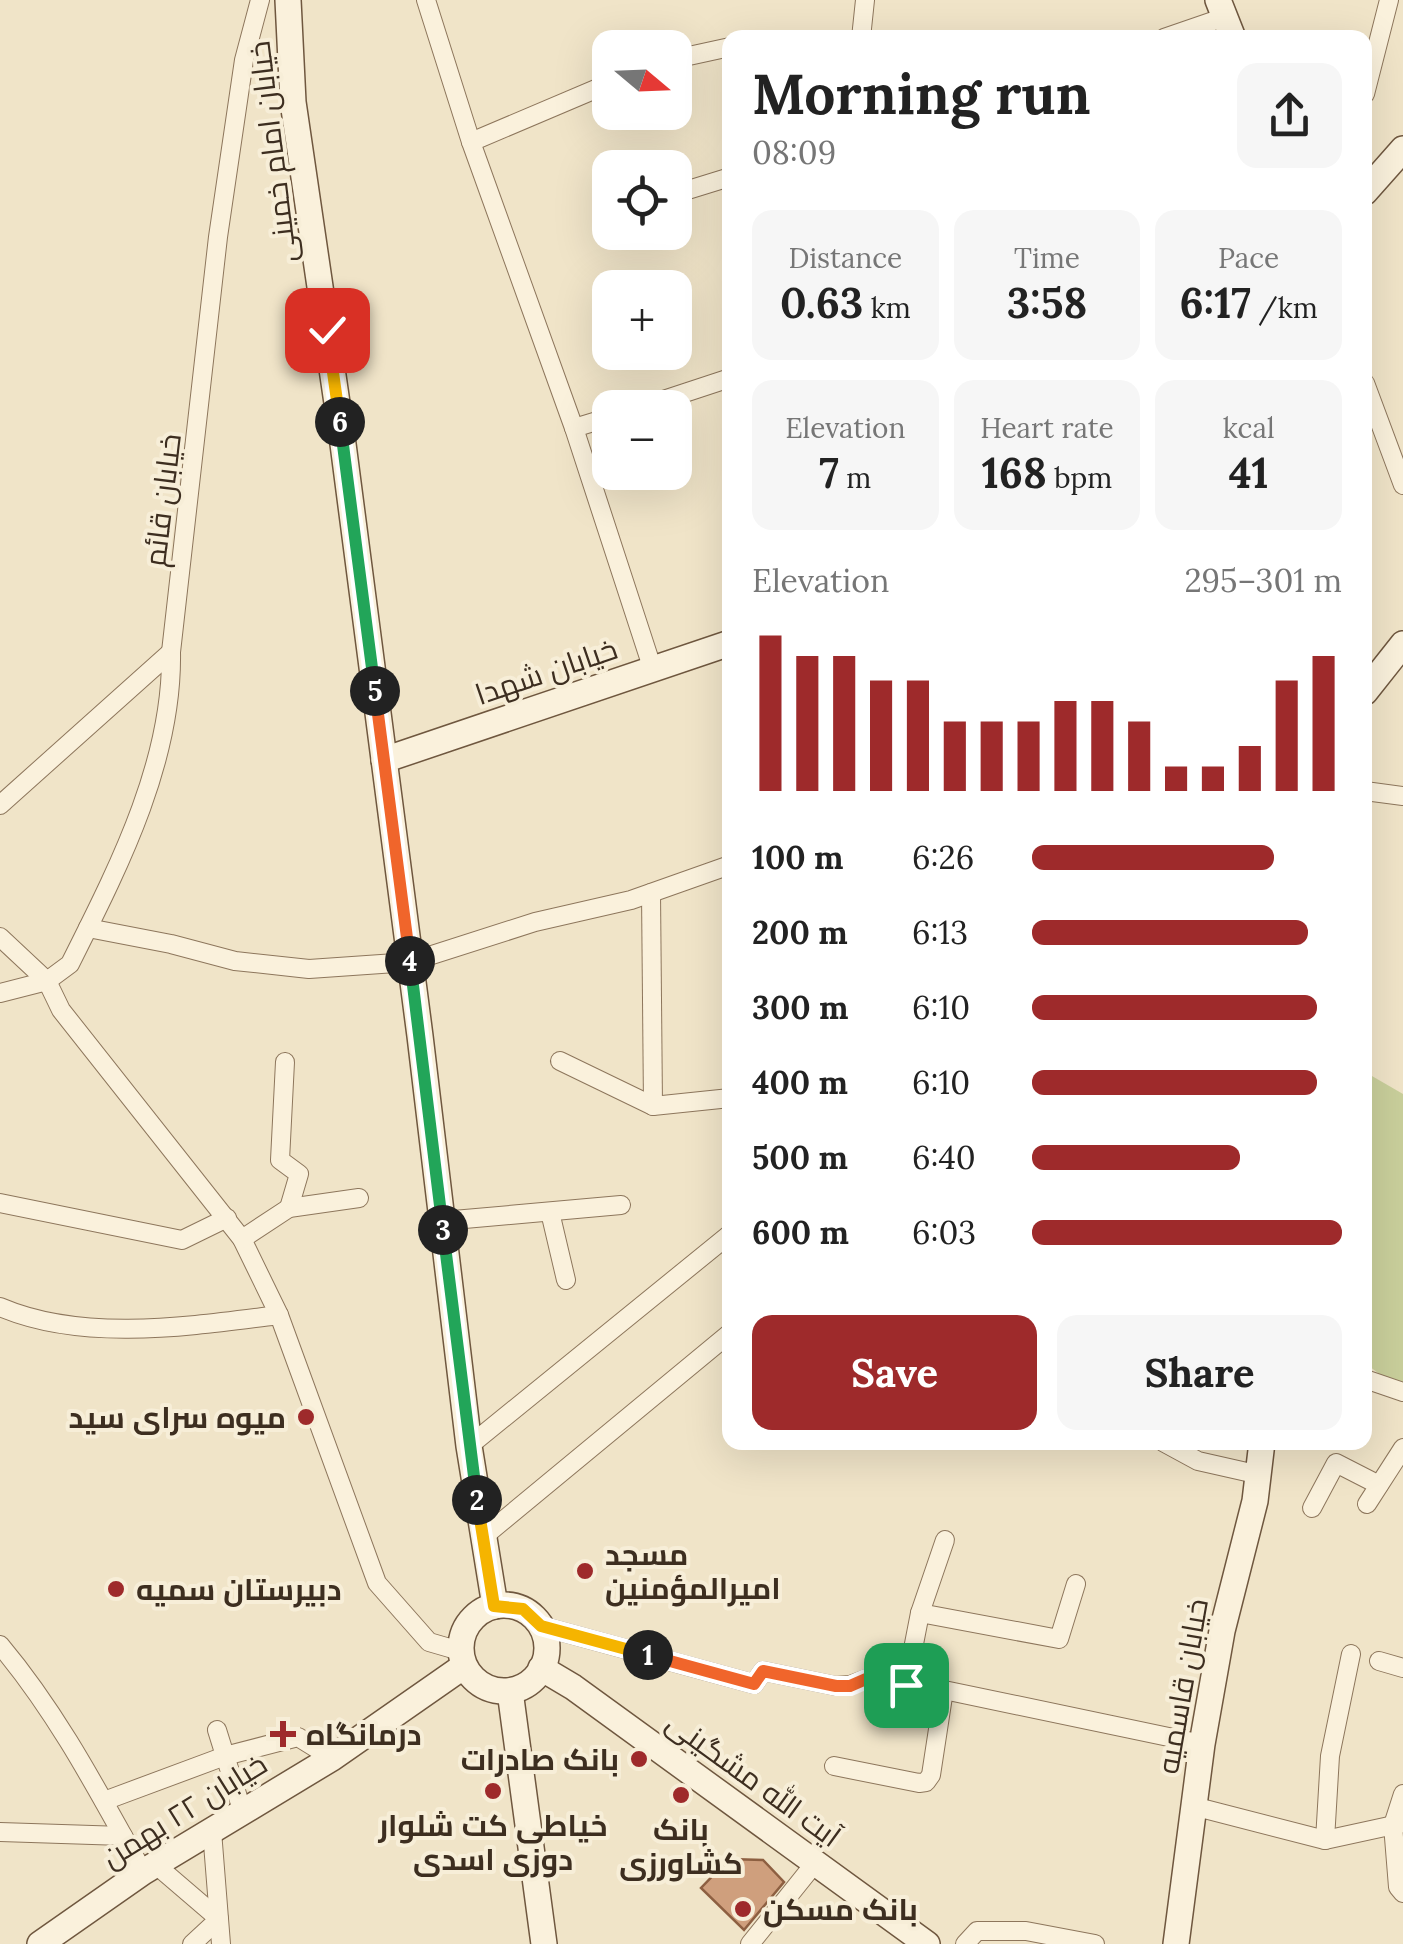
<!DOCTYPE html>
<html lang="en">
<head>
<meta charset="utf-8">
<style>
  body { margin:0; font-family:Lora,Cairo,serif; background:#f6f6f6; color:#222; height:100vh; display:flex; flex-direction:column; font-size:38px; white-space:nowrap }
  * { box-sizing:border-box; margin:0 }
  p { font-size:32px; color:#767676 }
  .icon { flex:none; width:55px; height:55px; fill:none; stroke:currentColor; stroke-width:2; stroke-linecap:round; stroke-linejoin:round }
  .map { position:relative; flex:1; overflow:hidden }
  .sheet { position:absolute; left:722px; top:30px; width:650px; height:1420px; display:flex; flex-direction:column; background:#fff; border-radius:20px; box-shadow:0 10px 40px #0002 }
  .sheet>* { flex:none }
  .needle { width:65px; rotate:109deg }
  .fabs { position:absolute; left:592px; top:30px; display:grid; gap:20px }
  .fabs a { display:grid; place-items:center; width:100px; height:100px; border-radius:20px; background:#fff; box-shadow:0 10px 40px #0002; font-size:50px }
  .pin { position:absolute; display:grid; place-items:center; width:85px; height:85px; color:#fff; margin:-42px; border-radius:20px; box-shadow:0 5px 15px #0006 }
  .km { position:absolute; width:50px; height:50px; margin:-25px; border-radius:50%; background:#222; color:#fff; font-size:28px; line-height:50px; text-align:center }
  .round { display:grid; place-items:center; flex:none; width:105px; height:105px; border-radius:20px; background:#f6f6f6 }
  .summary { display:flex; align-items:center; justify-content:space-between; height:170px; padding:0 30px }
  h1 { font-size:55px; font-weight:700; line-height:75px }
  .stats { display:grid; grid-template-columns:repeat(3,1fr); gap:15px; height:170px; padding:10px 30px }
  .stats div { display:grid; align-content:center; border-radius:20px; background:#f6f6f6; text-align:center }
  .stats b { font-size:42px; font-weight:700 }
  .stats small { font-size:28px; font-weight:400 }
  .stats p { font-size:28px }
  .chart { height:280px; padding:20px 30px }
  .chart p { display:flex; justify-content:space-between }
  .chart svg { width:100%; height:180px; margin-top:10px; stroke:#9e2a2b; stroke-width:6 }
  .button { display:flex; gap:20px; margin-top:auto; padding:20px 30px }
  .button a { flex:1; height:115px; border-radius:20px; background:#9e2a2b; color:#fff; font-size:40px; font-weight:700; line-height:115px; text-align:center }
  .button a+a { background:#f6f6f6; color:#222 }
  ul { padding:0 30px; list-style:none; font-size:32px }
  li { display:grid; grid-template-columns:160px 120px 1fr; align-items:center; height:75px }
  li i { height:25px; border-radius:12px; background:#9e2a2b }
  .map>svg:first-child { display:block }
  .green { fill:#c9cf9b }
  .building { fill:#cf9f7d; stroke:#8d5f41; stroke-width:2.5 }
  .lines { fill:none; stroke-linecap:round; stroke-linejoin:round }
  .street-casing { stroke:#8d765c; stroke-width:20 }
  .secondary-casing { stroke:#6f573f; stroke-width:28 }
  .street { stroke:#faf1dc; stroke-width:18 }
  .secondary { stroke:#faf1dc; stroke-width:25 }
  .split-1-casing { stroke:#fff; stroke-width:20 }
  .split-2-casing { stroke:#fff; stroke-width:20 }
  .split-3-casing { stroke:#fff; stroke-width:20 }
  .split-4-casing { stroke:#fff; stroke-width:20 }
  .split-5-casing { stroke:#fff; stroke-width:20 }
  .split-6-casing { stroke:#fff; stroke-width:20 }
  .split-7-casing { stroke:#fff; stroke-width:20 }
  .split-1 { stroke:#f0652b; stroke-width:12 }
  .split-2 { stroke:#f5b400; stroke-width:12 }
  .split-3 { stroke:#22a559; stroke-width:12 }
  .split-4 { stroke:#22a559; stroke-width:12 }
  .split-5 { stroke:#f0652b; stroke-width:12 }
  .split-6 { stroke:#22a559; stroke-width:12 }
  .split-7 { stroke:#f5b400; stroke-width:12 }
  .poi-dot { fill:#9e2a2b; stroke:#f7eed8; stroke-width:4 }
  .labels { text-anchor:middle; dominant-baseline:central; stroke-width:8; stroke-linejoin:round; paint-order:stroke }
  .street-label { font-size:30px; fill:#3d2e20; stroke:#f7eed8 }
  .poi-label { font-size:30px; font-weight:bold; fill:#3d2e20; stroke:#f7eed8; text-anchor:start }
</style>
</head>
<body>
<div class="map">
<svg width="1403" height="1944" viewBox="0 0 1403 1944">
  <rect width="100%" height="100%" fill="#f0e4c8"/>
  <!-- green -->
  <polygon class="green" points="1365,1072 1403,1094 1403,1392 1365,1363"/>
  <!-- building -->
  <polygon class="building" points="729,1859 763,1860 784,1882 744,1930 701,1888"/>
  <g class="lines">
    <!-- street casing -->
    <g class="street-casing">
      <g id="street">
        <polyline points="426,0 471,142 574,428 653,670"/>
        <polyline points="861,38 865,0"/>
        <polyline points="1164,38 1225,17"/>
        <polyline points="675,59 730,47"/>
        <polyline points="1365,94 1389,0"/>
        <polyline points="471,142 610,83"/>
        <polyline points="675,194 730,177"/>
        <polyline points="1365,383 1403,485"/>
        <polyline points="639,408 730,378"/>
        <polyline points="574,428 610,417"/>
        <polyline points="1365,791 1403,796"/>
        <polyline points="0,805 171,652"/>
        <polyline points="651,893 653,1106"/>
        <polyline points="88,928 171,944 235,961 309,969 410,962 535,922 631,900 730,865"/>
        <polyline points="0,937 47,981 61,1010 242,1239 279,1315 377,1583 429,1642 460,1651"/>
        <path d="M 0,993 L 47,981 L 70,964 C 118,868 173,762 171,652 L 218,237 L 244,60 L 260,0"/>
        <polyline points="560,1061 653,1106 730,1098"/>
        <polyline points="285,1062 280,1160 299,1174 289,1208"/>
        <polyline points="0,1203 182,1240 227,1218"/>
        <polyline points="550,1212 566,1280"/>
        <polyline points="442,1221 621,1205"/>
        <polyline points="242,1239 289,1208 359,1198"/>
        <path d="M 0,1307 C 84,1343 191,1326 279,1315"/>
        <polyline points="1365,1379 1403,1392"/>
        <polyline points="1163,1442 1198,1461 1260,1475"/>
        <polyline points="469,1446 730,1234"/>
        <polyline points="1367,1504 1403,1448"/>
        <polyline points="1312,1508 1336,1463 1379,1485"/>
        <polyline points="482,1538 730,1333"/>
        <polyline points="920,1613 1059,1639 1076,1584"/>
        <polyline points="541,1626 754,1684 763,1671 836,1686 850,1685 866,1679 944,1690 1202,1744"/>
        <path d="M 0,1645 C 58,1714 99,1793 143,1872"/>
        <polyline points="1379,1661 1403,1668"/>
        <polyline points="906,1685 920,1613 945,1540"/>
        <polyline points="217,1730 242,1810"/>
        <polyline points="834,1766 919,1783 926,1782 931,1775 944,1690"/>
        <polyline points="1403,1794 1393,1825 1398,1887 1403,1893"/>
        <polyline points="104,1801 225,1756 298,1737 332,1758"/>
        <polyline points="1193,1806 1325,1840 1403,1823"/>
        <polyline points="212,1831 221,1944"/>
        <polyline points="0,1832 123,1836"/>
        <polyline points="1325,1840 1330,1756 1351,1654"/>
        <polyline points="156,1865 219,1919 192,1944"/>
        <polyline points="750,1944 815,1863"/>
        <polyline points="965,1944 977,1931 1026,1931 1095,1944"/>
      </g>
    </g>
    <!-- secondary casing -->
    <g class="secondary-casing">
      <g id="secondary">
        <polyline points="288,0 293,102 343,444 420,1036 469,1446 495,1606"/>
        <polyline points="1218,0 1233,38"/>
        <polyline points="1365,192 1403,149"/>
        <polyline points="1365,692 1403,644"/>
        <polyline points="384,760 730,643"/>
        <circle cx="504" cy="1648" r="43"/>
        <polyline points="541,1668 573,1687 927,1944"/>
        <polyline points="510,1691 544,1944"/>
        <polyline points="40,1944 143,1872 332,1758 464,1666"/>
        <polyline points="1176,1944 1202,1744 1222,1631 1255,1501 1262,1442"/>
      </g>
    </g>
    <!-- street -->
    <use href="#street" class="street"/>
    <!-- secondary -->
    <use href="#secondary" class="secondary"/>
  </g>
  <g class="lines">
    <!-- split-1 casing -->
    <g class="split-1-casing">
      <polyline id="split-1" points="648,1655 754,1684 763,1671 836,1686 850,1686 866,1679 906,1685"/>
    </g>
    <!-- split-2 casing -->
    <g class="split-2-casing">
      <polyline id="split-2" points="477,1500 494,1606 523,1609 541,1626 648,1655"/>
    </g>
    <!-- split-3 casing -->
    <g class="split-3-casing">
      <polyline id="split-3" points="443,1230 477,1500"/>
    </g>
    <!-- split-4 casing -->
    <g class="split-4-casing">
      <polyline id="split-4" points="410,961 443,1230"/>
    </g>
    <!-- split-5 casing -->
    <g class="split-5-casing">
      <polyline id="split-5" points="375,691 410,961"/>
    </g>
    <!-- split-6 casing -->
    <g class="split-6-casing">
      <polyline id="split-6" points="340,422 375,691"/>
    </g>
    <!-- split-7 casing -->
    <g class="split-7-casing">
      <polyline id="split-7" points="327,330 340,422"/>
    </g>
    <!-- split-1 -->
    <use href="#split-1" class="split-1"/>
    <!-- split-2 -->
    <use href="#split-2" class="split-2"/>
    <!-- split-3 -->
    <use href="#split-3" class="split-3"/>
    <!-- split-4 -->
    <use href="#split-4" class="split-4"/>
    <!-- split-5 -->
    <use href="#split-5" class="split-5"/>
    <!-- split-6 -->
    <use href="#split-6" class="split-6"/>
    <!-- split-7 -->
    <use href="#split-7" class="split-7"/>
  </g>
  <!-- markers -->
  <g class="poi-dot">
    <circle cx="306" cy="1417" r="10"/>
    <circle cx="585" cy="1571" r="10"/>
    <circle cx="116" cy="1589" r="10"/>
    <path d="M278 1719h10v10h10v10h-10v10h-10v-10h-10v-10h10z"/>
    <circle cx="639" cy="1759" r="10"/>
    <circle cx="493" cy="1791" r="10"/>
    <circle cx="681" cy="1795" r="10"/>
    <circle cx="743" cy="1909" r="10"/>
  </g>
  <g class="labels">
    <!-- street labels -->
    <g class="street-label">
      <text transform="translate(272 152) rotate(-97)">خیابان امام خمینی</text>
      <text transform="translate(162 500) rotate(-83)">خیابان قائم</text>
      <text transform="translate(546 671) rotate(-19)">خیابان شهدا</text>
      <text transform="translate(1182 1686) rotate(-80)">خیابان قاسمیه</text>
      <text transform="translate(754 1779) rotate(36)">آیت الله مشگینی</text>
      <text transform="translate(184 1810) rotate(-32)">خیابان ۲۲ بهمن</text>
    </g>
    <!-- poi labels -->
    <g class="poi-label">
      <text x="286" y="1417" text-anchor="end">میوه سرای سید</text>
      <text x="605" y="1554">مسجد<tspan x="605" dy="34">امیرالمؤمنین</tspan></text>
      <text x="136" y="1589">دبیرستان سمیه</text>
      <text x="306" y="1734">درمانگاه</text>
      <text x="619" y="1759" text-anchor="end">بانک صادرات</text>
      <text x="493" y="1825" text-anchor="middle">خیاطی کت شلوار<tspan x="493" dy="34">دوزی اسدی</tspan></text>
      <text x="681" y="1829" text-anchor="middle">بانک<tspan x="681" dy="34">کشاورزی</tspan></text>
      <text x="763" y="1909">بانک مسکن</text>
    </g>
  </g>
</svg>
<div class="fabs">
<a><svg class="needle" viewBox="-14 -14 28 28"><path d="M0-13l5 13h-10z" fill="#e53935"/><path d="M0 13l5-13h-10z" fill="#767676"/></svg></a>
<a><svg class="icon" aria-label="locate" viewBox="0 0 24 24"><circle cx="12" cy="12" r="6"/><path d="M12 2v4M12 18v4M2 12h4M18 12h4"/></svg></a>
<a>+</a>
<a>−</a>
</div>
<div class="pin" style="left:906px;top:1685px;background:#1e9e55"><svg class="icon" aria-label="arrive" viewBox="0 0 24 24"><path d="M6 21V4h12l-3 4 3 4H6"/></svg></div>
<div class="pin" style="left:327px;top:330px;background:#d93025"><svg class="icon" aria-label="check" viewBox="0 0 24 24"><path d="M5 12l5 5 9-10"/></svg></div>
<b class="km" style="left:648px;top:1655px">1</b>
<b class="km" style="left:477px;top:1500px">2</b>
<b class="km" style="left:443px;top:1230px">3</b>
<b class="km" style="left:410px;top:961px">4</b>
<b class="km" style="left:375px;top:691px">5</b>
<b class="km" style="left:340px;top:422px">6</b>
<section class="sheet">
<div class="summary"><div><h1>Morning run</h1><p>08:09</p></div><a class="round"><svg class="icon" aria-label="share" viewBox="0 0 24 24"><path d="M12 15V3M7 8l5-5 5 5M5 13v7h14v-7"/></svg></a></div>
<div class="stats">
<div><p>Distance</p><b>0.63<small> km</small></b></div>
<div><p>Time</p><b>3:58</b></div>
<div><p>Pace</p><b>6:17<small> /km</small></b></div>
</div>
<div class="stats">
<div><p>Elevation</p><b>7<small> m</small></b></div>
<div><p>Heart rate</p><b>168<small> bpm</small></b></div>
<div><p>kcal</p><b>41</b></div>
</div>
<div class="chart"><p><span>Elevation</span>295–301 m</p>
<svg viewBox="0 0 160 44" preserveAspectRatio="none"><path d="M5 44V6M15 44V11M25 44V11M35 44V17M45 44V17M55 44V27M65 44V27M75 44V27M85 44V22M95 44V22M105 44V27M115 44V38M125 44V38M135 44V33M145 44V17M155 44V11"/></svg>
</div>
<ul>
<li><b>100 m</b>6:26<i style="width:78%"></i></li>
<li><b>200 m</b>6:13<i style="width:89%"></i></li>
<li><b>300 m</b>6:10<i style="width:92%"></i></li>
<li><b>400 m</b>6:10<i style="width:92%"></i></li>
<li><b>500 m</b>6:40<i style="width:67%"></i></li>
<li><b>600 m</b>6:03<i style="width:100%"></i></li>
</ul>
<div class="button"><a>Save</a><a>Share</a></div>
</section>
</div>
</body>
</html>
